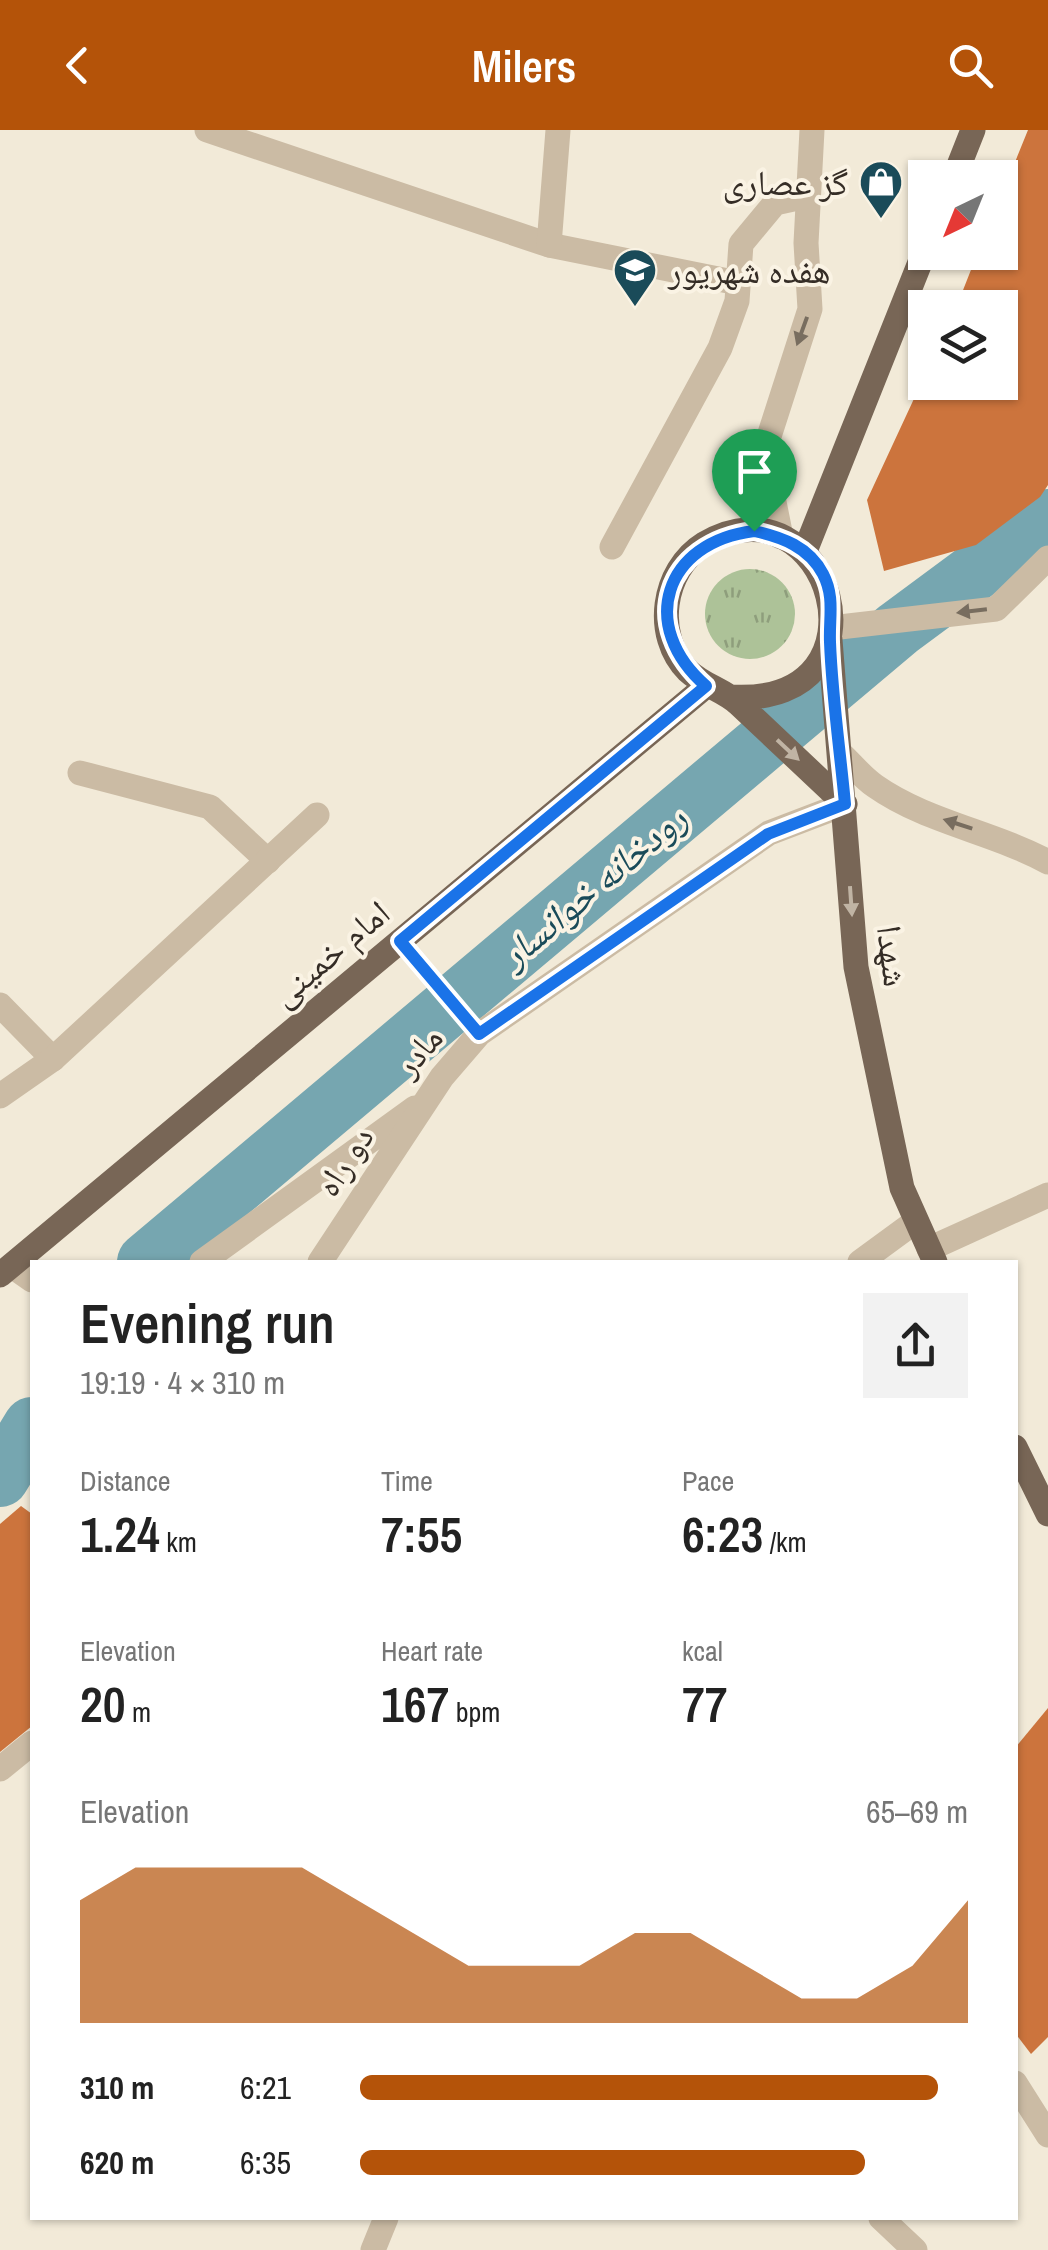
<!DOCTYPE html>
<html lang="en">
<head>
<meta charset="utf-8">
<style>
  body { margin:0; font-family:"Archivo Narrow","Noto Naskh Arabic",sans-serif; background:#f2f2f2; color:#222; height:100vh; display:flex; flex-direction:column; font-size:38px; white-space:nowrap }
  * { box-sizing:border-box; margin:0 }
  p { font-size:32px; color:#767676 }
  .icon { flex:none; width:55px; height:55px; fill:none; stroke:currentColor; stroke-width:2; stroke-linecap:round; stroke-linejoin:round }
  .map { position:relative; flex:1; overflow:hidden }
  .panel { position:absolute; left:30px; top:1130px; width:988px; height:960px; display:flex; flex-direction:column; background:#fff; border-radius:0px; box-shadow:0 2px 8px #0004 }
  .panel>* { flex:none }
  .needle { width:65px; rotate:223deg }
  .fabs { position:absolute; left:908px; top:30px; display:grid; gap:20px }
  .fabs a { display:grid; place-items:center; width:110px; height:110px; border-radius:0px; background:#fff; box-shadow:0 2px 8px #0004; font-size:50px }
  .pin { position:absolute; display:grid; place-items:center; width:85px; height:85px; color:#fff; margin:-102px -42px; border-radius:50% 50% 50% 0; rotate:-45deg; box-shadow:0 0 10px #0007 }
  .pin .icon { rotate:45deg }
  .round { display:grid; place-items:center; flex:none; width:105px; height:105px; border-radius:0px; background:#f2f2f2 }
  .head { display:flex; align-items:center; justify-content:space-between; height:170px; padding:0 50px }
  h1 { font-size:55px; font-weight:600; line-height:75px }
  .metrics { display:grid; grid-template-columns:repeat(3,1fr); gap:15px; height:170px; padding:10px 50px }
  .metrics div { display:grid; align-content:center }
  .metrics b { font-size:50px; font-weight:600 }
  .metrics small { font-size:28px; font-weight:400 }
  .metrics p { font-size:28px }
  .chart { height:280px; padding:20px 50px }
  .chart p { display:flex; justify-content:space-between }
  .chart svg { width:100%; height:180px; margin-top:10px; fill:#b45309; opacity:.7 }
  ul { padding:0 50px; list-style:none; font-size:32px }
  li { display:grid; grid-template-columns:160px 120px 1fr; align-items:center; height:75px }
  li i { height:25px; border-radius:12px; background:#b45309 }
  header { display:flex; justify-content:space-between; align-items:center; height:130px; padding:0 50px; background:#b45309; color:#fff; font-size:45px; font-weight:600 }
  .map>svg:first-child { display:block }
  .grass { fill:url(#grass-tufts) }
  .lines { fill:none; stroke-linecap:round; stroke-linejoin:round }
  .river { stroke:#76a6b0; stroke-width:58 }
  .building { fill:#cc743d }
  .minor { stroke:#cbbba4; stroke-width:25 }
  .major { stroke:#786656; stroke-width:25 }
  .path-bridge { stroke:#b6a58e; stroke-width:6; stroke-dasharray:5 5; stroke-linecap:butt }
  .oneway { fill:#786d5f }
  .oneway2 { fill:#c0b4a4 }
  .route-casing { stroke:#fff; stroke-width:20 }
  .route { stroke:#1a73e8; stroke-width:12 }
  .labels { text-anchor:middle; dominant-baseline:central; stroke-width:8; stroke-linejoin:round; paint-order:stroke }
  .poi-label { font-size:35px; fill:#352d26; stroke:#faf3e4; text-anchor:end }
  .street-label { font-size:35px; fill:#352d26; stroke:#faf3e4 }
  .water-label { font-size:38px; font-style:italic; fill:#1a4b59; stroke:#faf3e4 }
</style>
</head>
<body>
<header><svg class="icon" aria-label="back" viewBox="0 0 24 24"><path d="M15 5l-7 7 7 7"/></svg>Milers<svg class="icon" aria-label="search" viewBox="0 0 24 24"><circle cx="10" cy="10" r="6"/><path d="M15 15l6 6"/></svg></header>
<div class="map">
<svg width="1048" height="2120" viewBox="0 0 1048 2120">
  <defs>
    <pattern id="grass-tufts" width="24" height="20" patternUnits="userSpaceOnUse" patternTransform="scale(2.5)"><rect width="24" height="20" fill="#adc298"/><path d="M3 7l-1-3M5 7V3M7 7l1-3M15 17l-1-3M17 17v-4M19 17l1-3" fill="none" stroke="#8e9e7c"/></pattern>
  </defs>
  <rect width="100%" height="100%" fill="#f2ead8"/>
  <!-- grass -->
  <circle class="grass" cx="750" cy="484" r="45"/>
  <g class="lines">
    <!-- river -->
    <g class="river">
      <polyline points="146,1132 898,499 1048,388"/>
      <polyline points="0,1348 32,1296"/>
    </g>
  </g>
  <!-- building -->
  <g class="building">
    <polygon points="1028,0 1048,0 1048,355 1040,367 976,415 884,441 867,370 925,245 925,252 1000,252 1000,178 956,178 978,122 1000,122 1000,69"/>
    <polygon points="21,1376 32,1384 32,1596 0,1622 0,1394"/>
    <polygon points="1048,1578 1048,1907 1031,1924 1015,1903 1015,1618"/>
  </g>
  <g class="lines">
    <!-- minor -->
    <g class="minor">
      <polyline points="207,0 549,115 738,153"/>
      <polyline points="549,115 558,0"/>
      <polyline points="781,407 764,322 810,179 806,113 812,0"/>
      <polyline points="612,417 720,218 737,171 741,114 775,73 807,66"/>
      <polyline points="831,498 996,479 1048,428"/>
      <path d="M 840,623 C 851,633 862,647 875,656 C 926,692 993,702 1048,732"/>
      <polyline points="80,643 210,677 268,731"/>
      <polyline points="0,875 53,929"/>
      <polyline points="0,966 53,929 317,685"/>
      <polyline points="929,1119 1048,1065"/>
      <polyline points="202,1132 415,978"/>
      <polyline points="320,1132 442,947 479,904 769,703 845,674"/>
      <polyline points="860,1132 916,1091"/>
      <polyline points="12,1136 32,1150"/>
      <polyline points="0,1639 32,1613"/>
      <polyline points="1015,1953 1048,2005"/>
      <polyline points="881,2088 915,2120"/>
      <polyline points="373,2120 386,2088"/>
    </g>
    <!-- major -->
    <g class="major">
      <polyline points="954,48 973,0"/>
      <polyline points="805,421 925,120"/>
      <polyline points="830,510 856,837 902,1058 935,1132"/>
      <path d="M 732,567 C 900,576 829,340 704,414 C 662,440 653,506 688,541 C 704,556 724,560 739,574 C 774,607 809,640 845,674"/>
      <polyline points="0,1145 706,556"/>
      <polyline points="1015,1317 1048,1384"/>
    </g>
    <!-- path-bridge -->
    <polyline class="path-bridge" points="400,811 479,904"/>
  </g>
  <!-- one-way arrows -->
  <defs><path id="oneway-solid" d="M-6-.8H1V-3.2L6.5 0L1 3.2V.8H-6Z" transform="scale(2.5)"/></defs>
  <g class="oneway">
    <use href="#oneway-solid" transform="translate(802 201) rotate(110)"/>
    <use href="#oneway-solid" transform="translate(972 481) rotate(173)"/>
    <use href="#oneway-solid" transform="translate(958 694) rotate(-162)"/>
  </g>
  <g class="oneway2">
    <use href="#oneway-solid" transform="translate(788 620) rotate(43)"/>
    <use href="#oneway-solid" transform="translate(851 771) rotate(86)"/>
  </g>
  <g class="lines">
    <!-- route casing -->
    <g class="route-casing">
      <path id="route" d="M 754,401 C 782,407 809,417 823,444 C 835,467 829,487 830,512 C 832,566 840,620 845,674 L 768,704 L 479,904 L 400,811 L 706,556 C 637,496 664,412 754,401 Z"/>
    </g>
    <!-- route -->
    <use href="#route" class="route"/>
  </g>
  <!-- icons -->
  <defs>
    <g id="shop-pin" transform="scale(2.25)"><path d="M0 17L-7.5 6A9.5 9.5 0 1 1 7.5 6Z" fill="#1a4b59" stroke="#faf3e4"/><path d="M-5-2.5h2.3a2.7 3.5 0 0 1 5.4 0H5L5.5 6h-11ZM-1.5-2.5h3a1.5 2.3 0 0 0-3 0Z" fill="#fff"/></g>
    <g id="school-pin" transform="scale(2.25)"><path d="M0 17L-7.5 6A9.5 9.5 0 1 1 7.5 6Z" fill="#1a4b59" stroke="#faf3e4"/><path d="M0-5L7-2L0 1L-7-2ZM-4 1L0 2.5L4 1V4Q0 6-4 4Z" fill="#fff"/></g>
  </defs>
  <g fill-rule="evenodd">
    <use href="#shop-pin" x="881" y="52"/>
    <use href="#school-pin" x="635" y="140"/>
  </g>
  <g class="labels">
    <!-- poi labels -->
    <g class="poi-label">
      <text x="848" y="52">گز عصاری</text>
      <text x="668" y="140" text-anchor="start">هفده شهریور</text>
    </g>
    <!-- street labels -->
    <g class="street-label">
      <text transform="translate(330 823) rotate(-40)">امام خمینی</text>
      <text transform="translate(893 826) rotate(83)">شهدا</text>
      <text transform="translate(418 921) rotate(-49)">مادر</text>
      <text transform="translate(344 1031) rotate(-57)">دو راه</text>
    </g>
    <!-- water labels -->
    <g class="water-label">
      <text transform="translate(593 756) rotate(-40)">رودخانه خوانسار</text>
    </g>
  </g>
</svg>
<div class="fabs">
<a><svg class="needle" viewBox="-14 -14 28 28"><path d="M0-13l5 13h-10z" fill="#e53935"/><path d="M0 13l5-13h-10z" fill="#767676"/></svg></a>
<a><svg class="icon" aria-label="layers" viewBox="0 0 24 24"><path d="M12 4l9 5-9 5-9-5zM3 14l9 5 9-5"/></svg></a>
</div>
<div class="pin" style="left:754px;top:401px;background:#1e9e55"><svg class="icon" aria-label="arrive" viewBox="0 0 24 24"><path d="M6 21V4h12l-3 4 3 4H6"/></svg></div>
<section class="panel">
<div class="head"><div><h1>Evening run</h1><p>19:19 · 4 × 310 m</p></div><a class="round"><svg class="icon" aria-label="share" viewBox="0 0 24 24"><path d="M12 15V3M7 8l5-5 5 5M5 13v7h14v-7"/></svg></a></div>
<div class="metrics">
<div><p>Distance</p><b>1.24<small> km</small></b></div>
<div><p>Time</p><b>7:55</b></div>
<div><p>Pace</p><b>6:23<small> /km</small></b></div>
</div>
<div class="metrics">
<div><p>Elevation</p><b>20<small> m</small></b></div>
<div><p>Heart rate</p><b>167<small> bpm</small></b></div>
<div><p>kcal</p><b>77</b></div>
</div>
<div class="chart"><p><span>Elevation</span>65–69 m</p>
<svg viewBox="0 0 160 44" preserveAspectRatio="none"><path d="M0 44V14L10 6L20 6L30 6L40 6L50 14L60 22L70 30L80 30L90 30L100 22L110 22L120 30L130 38L140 38L150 30L160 14V44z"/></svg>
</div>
<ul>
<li><b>310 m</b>6:21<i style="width:95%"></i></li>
<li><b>620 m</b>6:35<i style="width:83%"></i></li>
</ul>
</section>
</div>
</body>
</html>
